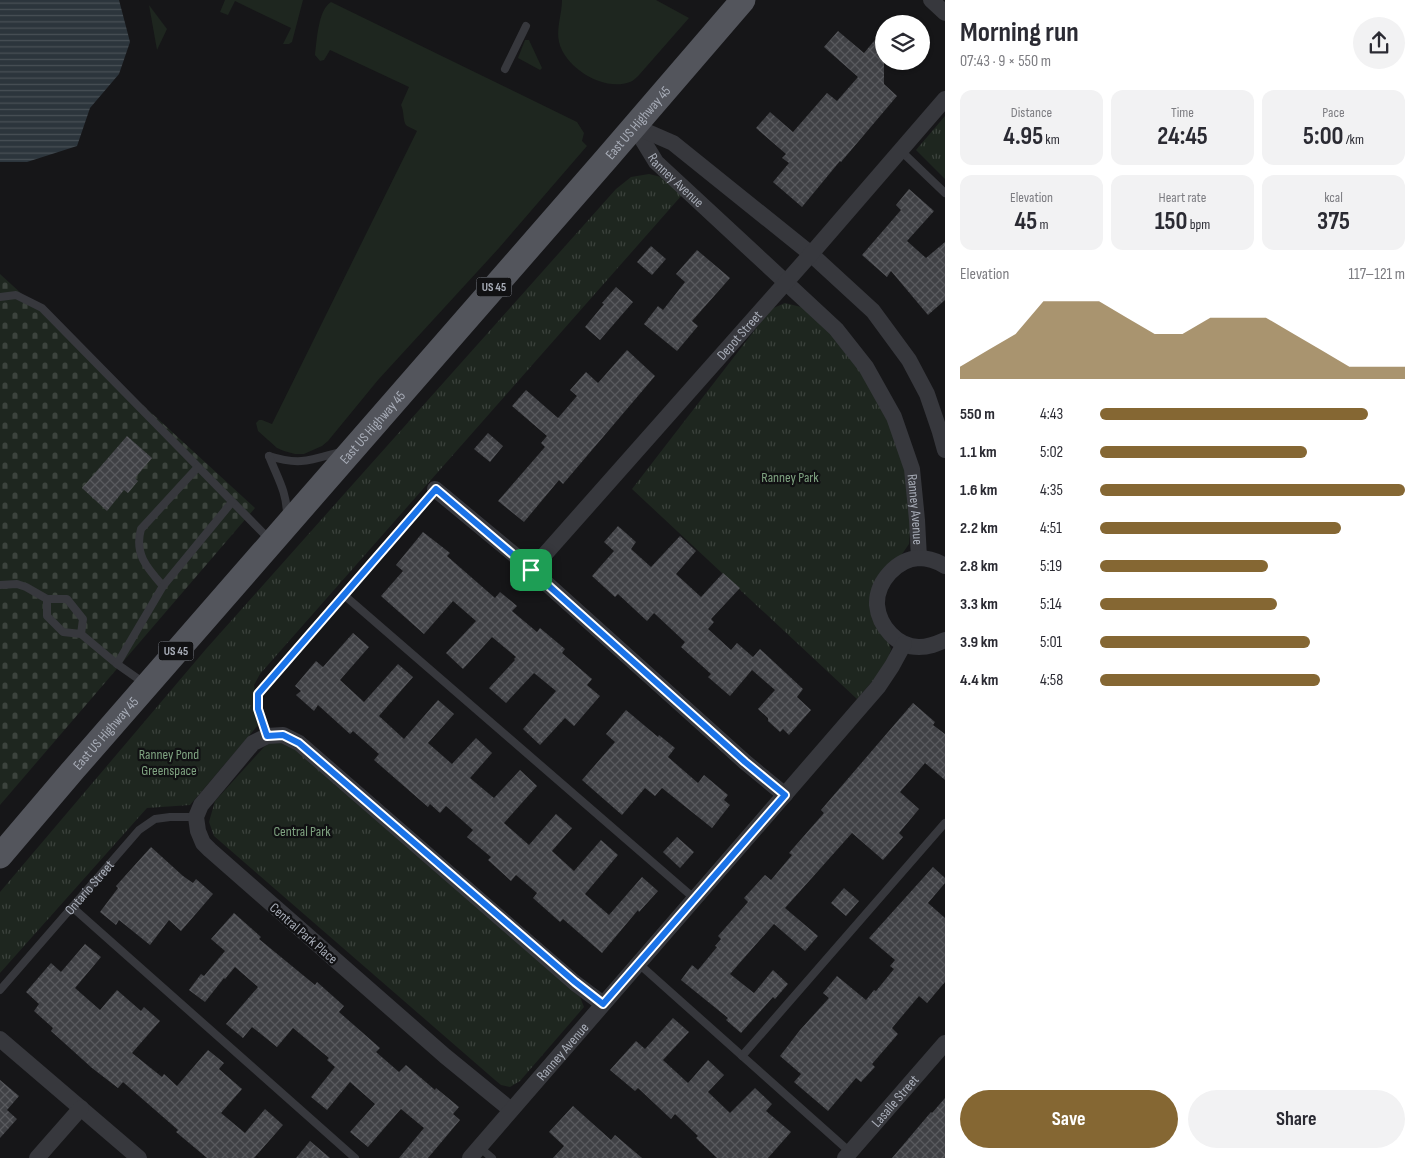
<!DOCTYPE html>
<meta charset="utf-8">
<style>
:root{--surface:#fff;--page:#f2f2f3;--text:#2b2b33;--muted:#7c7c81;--accent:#856733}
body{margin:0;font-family:"Sofia Sans Condensed",sans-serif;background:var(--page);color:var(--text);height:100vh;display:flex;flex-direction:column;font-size:19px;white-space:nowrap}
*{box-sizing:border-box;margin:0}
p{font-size:16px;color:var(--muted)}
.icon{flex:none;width:28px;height:28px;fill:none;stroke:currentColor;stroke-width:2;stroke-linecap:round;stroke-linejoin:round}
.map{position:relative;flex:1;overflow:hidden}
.details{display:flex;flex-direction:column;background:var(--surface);width:475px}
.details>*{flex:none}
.tools{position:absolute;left:875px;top:15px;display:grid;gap:10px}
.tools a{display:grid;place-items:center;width:55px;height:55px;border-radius:50%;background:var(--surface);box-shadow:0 1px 4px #0004;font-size:25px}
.pin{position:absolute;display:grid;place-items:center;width:42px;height:42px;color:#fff;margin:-21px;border-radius:10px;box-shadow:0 2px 8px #0006}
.round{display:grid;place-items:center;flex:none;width:52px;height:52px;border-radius:26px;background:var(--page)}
.headline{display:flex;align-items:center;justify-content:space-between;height:85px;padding:0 15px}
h1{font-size:28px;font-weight:700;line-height:38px}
.stats{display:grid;grid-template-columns:repeat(3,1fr);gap:8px;height:85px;padding:5px 15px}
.stats div{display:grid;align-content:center;border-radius:12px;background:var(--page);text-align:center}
.stats b{font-size:25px;font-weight:700}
.stats small{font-size:14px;font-weight:400}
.stats p{font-size:14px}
.chart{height:140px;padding:10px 15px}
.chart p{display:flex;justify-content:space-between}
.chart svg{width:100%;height:90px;margin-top:5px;fill:var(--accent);opacity:.7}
.button{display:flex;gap:10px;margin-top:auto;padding:10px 15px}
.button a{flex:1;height:58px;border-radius:30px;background:var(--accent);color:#fff;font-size:20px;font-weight:700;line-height:58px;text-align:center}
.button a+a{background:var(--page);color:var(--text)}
ul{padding:0 15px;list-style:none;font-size:16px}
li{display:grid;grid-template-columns:80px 60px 1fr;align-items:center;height:38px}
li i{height:12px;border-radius:6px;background:var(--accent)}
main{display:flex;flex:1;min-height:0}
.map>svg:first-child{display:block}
.grass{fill:#1e261f}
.cemetery{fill:url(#cemetery-stones)}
.park{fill:url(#park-tufts)}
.water{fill:url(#water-rules)}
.building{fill:url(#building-cross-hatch)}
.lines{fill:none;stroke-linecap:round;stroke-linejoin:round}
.lane{stroke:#37383d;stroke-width:8}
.street{stroke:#37383d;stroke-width:16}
.primary{stroke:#53555c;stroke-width:25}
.route-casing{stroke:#fff;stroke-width:10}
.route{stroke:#1a73e8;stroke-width:6}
.labels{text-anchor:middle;stroke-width:4.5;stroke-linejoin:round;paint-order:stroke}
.shield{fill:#111113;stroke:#7b7e86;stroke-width:1}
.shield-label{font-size:12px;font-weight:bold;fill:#a8adb8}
.street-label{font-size:14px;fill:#a8adb8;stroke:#111113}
.park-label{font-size:14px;fill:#7fa381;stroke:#111113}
</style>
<main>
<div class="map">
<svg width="945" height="1158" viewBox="0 0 945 1158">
<defs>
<pattern id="cemetery-stones" width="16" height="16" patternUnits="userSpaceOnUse" patternTransform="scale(1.25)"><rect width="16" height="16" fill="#1e261f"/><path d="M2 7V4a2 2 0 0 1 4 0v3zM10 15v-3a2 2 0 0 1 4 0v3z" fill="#3c433d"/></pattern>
<pattern id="park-tufts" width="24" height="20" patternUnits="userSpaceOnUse" patternTransform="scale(1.25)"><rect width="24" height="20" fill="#1e261f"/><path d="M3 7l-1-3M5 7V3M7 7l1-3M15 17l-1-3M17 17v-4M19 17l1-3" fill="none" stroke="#3c433d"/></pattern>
<pattern id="water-rules" width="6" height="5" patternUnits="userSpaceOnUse" patternTransform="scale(1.25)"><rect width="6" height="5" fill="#2c353c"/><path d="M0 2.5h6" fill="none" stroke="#485056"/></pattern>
<pattern id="building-cross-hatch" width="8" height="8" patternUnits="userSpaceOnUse" patternTransform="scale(1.25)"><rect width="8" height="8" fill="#404145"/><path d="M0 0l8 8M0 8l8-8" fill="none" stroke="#595a5e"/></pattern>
</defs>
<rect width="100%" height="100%" fill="#161618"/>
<g class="grass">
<polygon points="225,0 303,0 292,42 289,44 283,44 291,28 235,1 228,15 220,12"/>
<path d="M562,0H656L689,18L639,75C636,78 633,81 630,82C604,92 565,68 559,42C556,28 562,14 562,0Z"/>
<path d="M331,2L577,122L584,133L582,141L587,146L499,248L378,380L328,441L322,446L304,454H295L284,451L277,448L258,431L256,423L259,420H262L272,424L417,131C414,129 408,127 406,125C403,122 404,110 401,105L409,87L330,50L324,60L320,61L315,55C317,40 318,10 331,2Z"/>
<polygon points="149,5 167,29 157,50"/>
<polygon points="525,40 529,40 542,68 540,70 518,58"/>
</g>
<polygon class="cemetery" points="0,274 255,508 0,805"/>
<g class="park">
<polygon points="945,116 945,179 916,150"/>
<polygon points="649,174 665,178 682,195 260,674 254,685 259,724 190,805 147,808 0,973 0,892 206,649 616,189 631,177"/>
<polygon points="785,303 801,307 822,323 878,393 904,456 911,518 909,544 900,557 876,579 887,638 891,649 886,665 857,699 632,489 771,309"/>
<polygon points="274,741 286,742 580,997 584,1007 520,1081 510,1087 501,1085 495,1080 214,836 209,822 215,801 264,747"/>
</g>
<polygon class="water" points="0,0 119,0 130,42 119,74 90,108 77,146 27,162 0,162"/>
<g class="building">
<polygon points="884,29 884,84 897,96 841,162 840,161 802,207 773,182 789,163 782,158 786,154 756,128 770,112 793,132 827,93 837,101 858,77 824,47 838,31 864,53"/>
<polygon points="909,189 934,211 907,241 926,258 945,242 945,300 928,315 891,271 887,277 862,255 901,210 896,205"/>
<polygon points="651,246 666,259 652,275 637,262"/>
<polygon points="697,250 730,278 692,321 698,326 677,351 644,324 658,306 663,310 685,282 676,274"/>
<polygon points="616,287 633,302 600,340 585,327 604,304 602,303"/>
<polygon points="627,350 655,376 563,484 559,480 524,522 498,501 545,447 541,443 547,436 512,406 526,390 558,418 577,396 570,390 586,372 598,383"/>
<polygon points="488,433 503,446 490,462 474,449"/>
<polygon points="127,436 152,458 135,478 138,481 128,493 124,490 107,511 82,488"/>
<polygon points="618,526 636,542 631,549 651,567 680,536 696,551 676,574 701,597 723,573 740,588 711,619 714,622 708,629 731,650 737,643 753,657 760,649 803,689 797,697 811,710 789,735 783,729 780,732 768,721 768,718 758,709 775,690 752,670 730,696 708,677 711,674 681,647 685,642 654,613 647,621 618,594 615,597 592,576 614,551 604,542"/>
<polygon points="423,532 450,553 447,556 495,598 500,592 517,606 512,611 537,632 540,628 565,649 562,653 592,679 587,685 600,696 574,726 565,718 540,745 523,729 556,691 534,673 506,703 489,688 515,660 514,659 516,657 492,637 463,669 446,653 476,621 453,601 424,634 381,596 403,571 396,565"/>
<polygon points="353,633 369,647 340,680 364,702 398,664 413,677 379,716 404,739 438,700 454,714 428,743 452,764 476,738 492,753 470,778 494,798 520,770 537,786 504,823 529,845 556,814 572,828 552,851 574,871 601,840 618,855 585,894 609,915 642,877 658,891 639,912 638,910 602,953 563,919 560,922 533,898 537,893 516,875 511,881 488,860 491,857 467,837 473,830 446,806 440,813 430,804 428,807 374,760 379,754 353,731 350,734 318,705 314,711 296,695 301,691 295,686 316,661 323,667"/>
<polygon points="913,703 935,722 933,725 945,734 945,780 925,763 900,792 919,809 899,833 903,837 883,860 852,833 785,908 818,936 805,951 774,924 730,974 754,993 773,970 788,984 775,999 773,997 741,1033 726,1020 728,1018 681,980 692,965 698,970 717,947 715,946 721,939 718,936 748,902 744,898 765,875 771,880 792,855 789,853 824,813 821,810"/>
<polygon points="626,710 658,737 659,735 675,748 668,757 698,783 704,775 728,795 724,800 730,805 712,828 662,788 655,796 645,788 622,815 582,780 615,742 606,734"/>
<polygon points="677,837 694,852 680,868 663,852"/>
<polygon points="151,847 183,876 193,883 196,879 213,894 181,931 169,920 150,945 119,920 116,925 100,912 118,888 116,886"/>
<polygon points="933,867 945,878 945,883 928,903 945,918 945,982 927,1003 919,996 892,1028 898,1034 872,1064 875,1067 861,1082 856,1078 828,1111 794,1082 801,1074 780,1056 800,1030 829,998 823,993 837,976 866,1000 874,990 876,991 894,969 890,966 895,960 869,938"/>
<polygon points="844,888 859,901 846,916 831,903"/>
<polygon points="234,913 261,937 259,939 315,985 317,982 344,1006 339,1012 380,1048 376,1052 399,1072 406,1065 435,1090 436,1088 459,1107 453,1114 460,1120 428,1158 399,1158 424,1128 401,1109 368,1147 350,1132 375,1104 350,1082 327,1110 311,1097 335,1067 327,1060 329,1058 293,1028 277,1047 252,1027 243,1038 226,1024 258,987 235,967 225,979 224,978 205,1002 189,990 201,974 204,976 225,951 211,939"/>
<polygon points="85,944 101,957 75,988 100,1010 117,990 141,1011 144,1007 160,1021 132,1053 162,1077 164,1074 177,1086 208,1050 224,1063 219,1069 242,1089 221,1113 245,1133 265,1109 283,1125 254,1158 207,1158 176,1132 178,1130 123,1082 118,1088 92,1068 51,1031 53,1028 34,1011 39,1004 26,992 51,963 61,972"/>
<polygon points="673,1018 689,1032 663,1060 688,1083 708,1060 724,1075 708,1092 730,1113 755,1088 772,1104 766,1111 791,1132 768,1158 717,1158 696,1138 698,1136 675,1114 671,1119 638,1088 635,1091 610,1070 636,1041 645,1049"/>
<polygon points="0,1080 19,1096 7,1110 17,1119 0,1138"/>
<polygon points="945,1098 945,1158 892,1158 931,1112 932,1113"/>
<polygon points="573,1106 611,1140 615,1135 642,1158 553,1158 564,1146 549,1132"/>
<polygon points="310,1141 330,1158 296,1158"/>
</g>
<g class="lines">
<g class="lane">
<polyline points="505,69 526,26"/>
<polyline points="900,150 945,193"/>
<polyline points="0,297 16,295 42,308 270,540"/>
<path d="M269,456C300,466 311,460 340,452"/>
<path d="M269,456C277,477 287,492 287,515"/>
<polyline points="0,585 17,584 26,587 47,599 67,599 83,619 81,634"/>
<path d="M163,586C147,568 134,554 141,529L198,467"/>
<polyline points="344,595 695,899"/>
<polyline points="47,599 47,616 63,632 81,634 117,664 144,683"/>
<polyline points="117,664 163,586 232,502"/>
<polyline points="267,736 258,709 258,694 435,489"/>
<polyline points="72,907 355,1158"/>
<polyline points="639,964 850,1152"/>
<path id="s1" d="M0,990L139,830L155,819L170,817H196"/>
<polyline points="742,1056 945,823"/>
<polyline points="479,1147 492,1158"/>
</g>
<g class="street">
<polyline points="931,0 945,13"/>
<path id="s2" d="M634,126L656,162L836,329L866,367L894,417L912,469L917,520L919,558"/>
<polyline points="634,126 673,143 811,254 873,311 909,360 927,394 940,432 945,450"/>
<polyline points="435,489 517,557 745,762 785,795"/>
<path d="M945,566C937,561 929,558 919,558C897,559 876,582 877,605C879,626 897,647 919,647C929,647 936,644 945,640"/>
<path id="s3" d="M531,570L811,254L945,99"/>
<polyline points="0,1039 139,1158"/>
<polyline points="511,1110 445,1056 210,850 203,843 198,831 196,817 201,805 253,743 267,736 283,735 299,743 575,983 603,1004"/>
<polyline points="37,1158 81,1108"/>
<path id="s4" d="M470,1158L878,687L892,666L904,644"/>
<path id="s5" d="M845,1158L945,1043"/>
</g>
<path class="primary" id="s6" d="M0,856L74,769L607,158L743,0"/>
</g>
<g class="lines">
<defs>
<polygon id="route" points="436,489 531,570 745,762 785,795 603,1004 575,982 299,743 283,735 267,736 258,709 258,694"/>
</defs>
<use href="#route" class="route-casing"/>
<use href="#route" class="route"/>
</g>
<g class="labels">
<g class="shield">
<rect x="476.5" y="277.5" width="35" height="19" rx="4"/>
<rect x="158.5" y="641.5" width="35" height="19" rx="4"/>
</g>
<g class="shield-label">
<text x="494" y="291">US 45</text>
<text x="176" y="655">US 45</text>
</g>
<g class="street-label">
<text dy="5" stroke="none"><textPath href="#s6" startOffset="972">East US Highway 45</textPath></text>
<text dy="5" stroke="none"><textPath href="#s2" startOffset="69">Ranney Avenue</textPath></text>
<text dy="5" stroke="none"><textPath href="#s3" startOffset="314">Depot Street</textPath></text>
<text dy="5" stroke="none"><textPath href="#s6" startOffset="568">East US Highway 45</textPath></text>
<text dy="5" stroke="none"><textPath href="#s2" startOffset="489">Ranney Avenue</textPath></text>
<text dy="5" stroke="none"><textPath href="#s6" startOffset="162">East US Highway 45</textPath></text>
<text dy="5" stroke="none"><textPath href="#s1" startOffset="136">Ontario Street</textPath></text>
<text transform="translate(304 933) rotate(41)" y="5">Central Park Place</text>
<text dy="5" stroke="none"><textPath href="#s4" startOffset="141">Ranney Avenue</textPath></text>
<text dy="5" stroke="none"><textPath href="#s5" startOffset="76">Lasalle Street</textPath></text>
</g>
<g class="park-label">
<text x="790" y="482">Ranney Park</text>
<text x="169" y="759">Ranney Pond<tspan x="169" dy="16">Greenspace</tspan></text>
<text x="302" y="836">Central Park</text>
</g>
</g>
</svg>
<div class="tools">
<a><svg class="icon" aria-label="layers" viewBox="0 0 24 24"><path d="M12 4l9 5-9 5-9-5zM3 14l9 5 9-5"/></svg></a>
</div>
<div class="pin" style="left:531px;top:570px;background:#1e9e55"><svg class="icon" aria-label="arrive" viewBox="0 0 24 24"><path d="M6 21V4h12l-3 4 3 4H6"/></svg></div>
</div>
<section class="details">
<div class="headline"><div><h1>Morning run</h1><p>07:43 · 9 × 550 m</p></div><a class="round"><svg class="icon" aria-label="share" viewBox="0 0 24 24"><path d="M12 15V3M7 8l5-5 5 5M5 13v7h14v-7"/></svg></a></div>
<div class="stats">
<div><p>Distance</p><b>4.95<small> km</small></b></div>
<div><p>Time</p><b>24:45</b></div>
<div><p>Pace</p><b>5:00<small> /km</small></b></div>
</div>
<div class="stats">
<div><p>Elevation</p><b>45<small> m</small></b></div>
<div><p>Heart rate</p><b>150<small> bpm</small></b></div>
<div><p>kcal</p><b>375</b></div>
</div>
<div class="chart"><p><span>Elevation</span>117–121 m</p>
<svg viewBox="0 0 160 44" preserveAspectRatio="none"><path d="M0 44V38L10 30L20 22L30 6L40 6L50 6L60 14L70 22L80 22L90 14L100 14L110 14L120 22L130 30L140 38L150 38L160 38V44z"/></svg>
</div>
<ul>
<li><b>550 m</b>4:43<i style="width:88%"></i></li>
<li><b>1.1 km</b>5:02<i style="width:68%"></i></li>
<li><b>1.6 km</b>4:35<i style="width:100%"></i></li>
<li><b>2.2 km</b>4:51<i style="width:79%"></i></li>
<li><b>2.8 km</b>5:19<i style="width:55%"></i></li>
<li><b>3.3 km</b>5:14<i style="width:58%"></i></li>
<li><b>3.9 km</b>5:01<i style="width:69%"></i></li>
<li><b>4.4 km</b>4:58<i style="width:72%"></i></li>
</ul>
<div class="button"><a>Save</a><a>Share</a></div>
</section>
</main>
